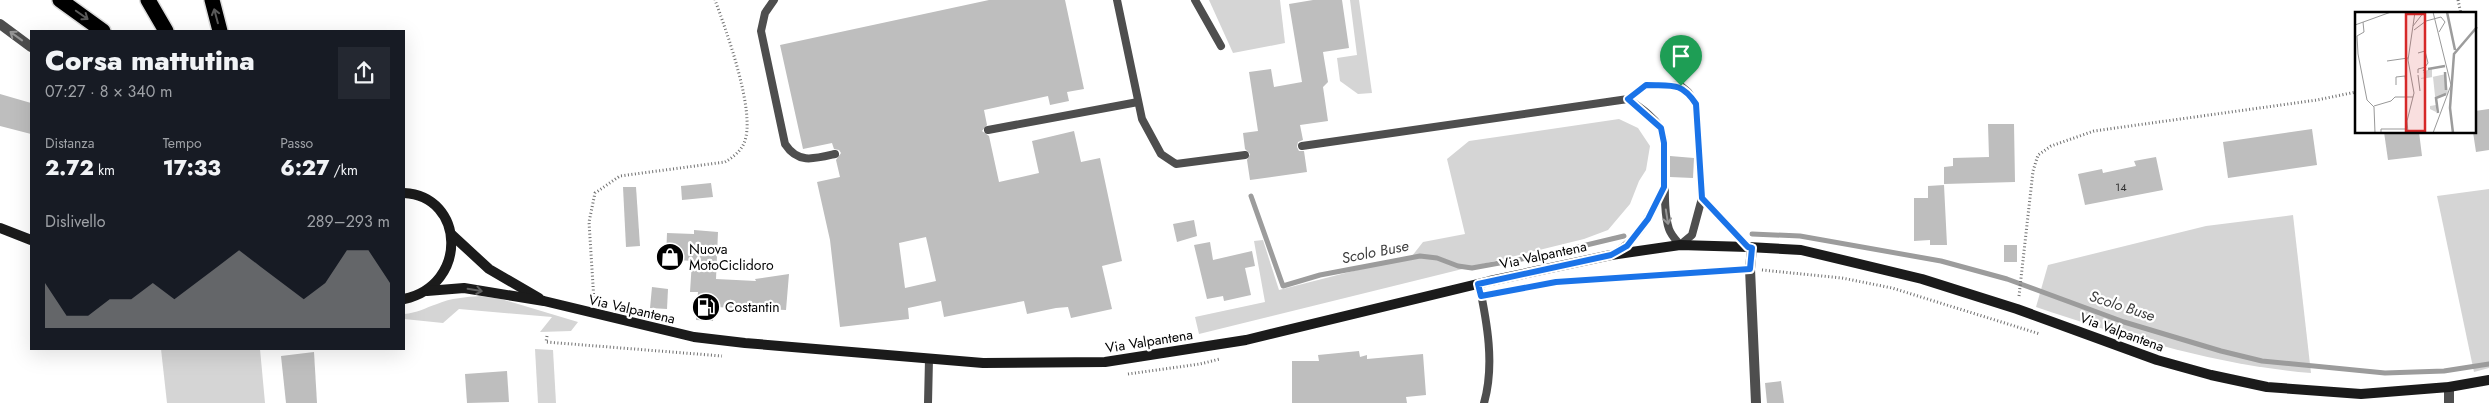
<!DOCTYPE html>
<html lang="it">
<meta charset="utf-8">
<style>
:root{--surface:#171b24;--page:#242831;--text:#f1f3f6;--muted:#9ea1a6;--accent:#858687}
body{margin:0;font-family:Jost,sans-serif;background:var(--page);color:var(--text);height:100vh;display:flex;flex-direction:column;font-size:19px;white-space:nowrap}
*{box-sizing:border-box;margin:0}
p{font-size:16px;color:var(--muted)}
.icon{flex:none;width:28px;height:28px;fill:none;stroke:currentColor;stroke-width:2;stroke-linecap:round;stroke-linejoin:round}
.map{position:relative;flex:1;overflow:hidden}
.drawer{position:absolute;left:30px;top:30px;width:375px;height:320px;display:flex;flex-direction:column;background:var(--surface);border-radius:0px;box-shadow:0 5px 20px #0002}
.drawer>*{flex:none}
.pin{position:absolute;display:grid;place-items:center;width:42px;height:42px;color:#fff;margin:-51px -21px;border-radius:50% 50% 50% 0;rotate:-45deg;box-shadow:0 0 5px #0007}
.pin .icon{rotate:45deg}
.round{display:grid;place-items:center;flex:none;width:52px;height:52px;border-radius:0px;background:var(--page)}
.head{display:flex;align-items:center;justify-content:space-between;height:85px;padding:0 15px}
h1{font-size:28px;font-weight:800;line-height:38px}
.stats{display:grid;grid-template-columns:repeat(3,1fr);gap:8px;height:85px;padding:5px 15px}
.stats div{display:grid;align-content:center}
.stats b{font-size:21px;font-weight:800}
.stats small{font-size:14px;font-weight:400}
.stats p{font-size:14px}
.chart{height:140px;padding:10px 15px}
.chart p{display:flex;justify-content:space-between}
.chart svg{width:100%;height:90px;margin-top:5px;fill:var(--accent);opacity:.7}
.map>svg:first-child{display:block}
.green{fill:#d5d5d5}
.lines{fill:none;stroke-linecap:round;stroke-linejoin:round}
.stream{stroke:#9c9c9c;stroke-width:5}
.building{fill:#bebebe;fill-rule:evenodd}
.highway-casing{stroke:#dbdbdb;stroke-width:18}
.path{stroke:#707070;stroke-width:3;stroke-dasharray:1 2.5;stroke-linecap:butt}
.lane{stroke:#4e4e4e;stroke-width:8}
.street{stroke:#4e4e4e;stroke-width:10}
.secondary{stroke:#1b1b1b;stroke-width:10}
.highway{stroke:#000;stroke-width:15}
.oneway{stroke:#595959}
.oneway2{stroke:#959595}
.oneway3{stroke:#5f5f5f}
.route-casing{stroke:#fff;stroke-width:10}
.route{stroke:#1a73e8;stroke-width:6}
.labels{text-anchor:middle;stroke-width:4.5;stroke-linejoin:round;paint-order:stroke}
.number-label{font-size:11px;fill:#303030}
.poi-label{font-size:14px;fill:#000;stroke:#fff;text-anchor:start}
.street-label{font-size:14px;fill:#000;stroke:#fff}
.water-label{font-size:15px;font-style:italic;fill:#3d3d3d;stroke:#fff}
.inset-river{fill:none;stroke:#9c9c9c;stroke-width:2.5}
.inset-road{fill:none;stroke:#999;stroke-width:1}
.view{fill:#d62828;fill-opacity:0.15;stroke:#d62828;stroke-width:2.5}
.inset-edge{fill:none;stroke:#000;stroke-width:2.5}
</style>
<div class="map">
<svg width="2489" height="403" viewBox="0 0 2489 403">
<rect width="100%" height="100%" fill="#fff"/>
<g class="green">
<polygon points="1209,0 1280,0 1285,43 1233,53"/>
<polygon points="1350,0 1359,0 1372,93 1358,94 1340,81 1337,58 1357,55"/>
<polygon points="1619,119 1638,128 1650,146 1646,170 1639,181 1630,204 1608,230 1584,239 1199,334 1195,317 1265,302 1254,241 1263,240 1279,290 1412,256 1423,242 1465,234 1447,159 1469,141"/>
<polygon points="2489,189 2489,368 2474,372 2437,196"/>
<path d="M2293,215L2311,373C2215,365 2126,337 2036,307L2048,265L2206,226Z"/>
<path d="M480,296L501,299L578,322L571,331L540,332L552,317L459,309L443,323L404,319V314C417,313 425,308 437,304C451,298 466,297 480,296Z"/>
<polygon points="161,349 260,349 265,403 167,403"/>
<polygon points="535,349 553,350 556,403 538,403"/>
</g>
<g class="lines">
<g class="stream">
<polyline points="1251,196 1283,286 1320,275 1420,256 1437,258 1458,266 1472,268 1549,254 1624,236"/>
<polyline points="1752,234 1800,236 1941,261 2007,279 2124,322 2221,351 2262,361 2385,373 2444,371 2489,364"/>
</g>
</g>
<g class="building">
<path d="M989,0H1065L1084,89L1067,92L1069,101L1050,105L1048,96L984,110L987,125L982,131L989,136L999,182L1039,173L1032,141L1074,131L1081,162L1100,158L1122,261L1102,266L1112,309L1071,318L1068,307L1056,308L1027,314L1024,301L944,317L941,301L908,308L909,319L840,327L830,240L817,182L840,177L836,160L841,153L839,150L834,149L832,143L803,149L780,45ZM926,237L936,281L905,288L899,243Z"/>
<polygon points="1313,0 1342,0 1349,48 1323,52 1328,82 1323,87 1328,121 1300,125 1303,140 1298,142 1297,147 1299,151 1304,151 1307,172 1250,180 1247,160 1250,154 1245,149 1243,133 1258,131 1249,72 1271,69 1274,87 1302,82 1289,4"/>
<polygon points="0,94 31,103 31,134 0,126"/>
<polygon points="2489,109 2489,150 2476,152 2473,132 2475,132 2475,111"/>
<polygon points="1988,124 2014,124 2015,182 1944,184 1944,167 1953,166 1953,158 1989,157"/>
<polygon points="2312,129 2317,165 2228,178 2223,142"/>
<polygon points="2384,132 2419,132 2422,156 2388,160"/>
<polygon points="1670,156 1694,158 1693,178 1670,177"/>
<polygon points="2156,157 2163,190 2085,205 2078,174 2102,169 2103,173 2136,166 2134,161"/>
<polygon points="711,183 713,197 682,200 681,186"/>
<polygon points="1944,185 1947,245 1930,245 1930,240 1914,241 1914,198 1928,198 1928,186"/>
<polygon points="623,187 636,187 640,246 626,247"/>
<polygon points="1194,220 1197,236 1177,242 1173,224"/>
<polygon points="694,230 718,232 716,279 756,281 755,279 789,274 786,310 714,307 713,321 696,320 698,292 690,292 692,261 666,259 667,233 694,234"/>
<polygon points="1210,242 1213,260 1252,251 1255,266 1245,268 1251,295 1224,301 1223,296 1207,299 1194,245"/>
<rect x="2004" y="245" width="13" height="17"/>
<polygon points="652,287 668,289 667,309 650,308"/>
<polygon points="1359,351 1360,357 1367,355 1367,359 1423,354 1426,395 1406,397 1407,403 1292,403 1292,361 1319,361 1318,355"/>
<polygon points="314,352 317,403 286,403 281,356"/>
<polygon points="507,371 509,402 467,403 465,374"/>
<polygon points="1781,381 1784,403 1767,403 1765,383"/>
</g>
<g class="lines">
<defs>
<g id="highway">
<polyline points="60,0 103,31"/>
<polyline points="148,0 166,31"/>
<polyline points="212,0 220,31"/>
</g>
</defs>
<use href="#highway" class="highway-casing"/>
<g class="path">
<polyline points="2458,0 2461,14"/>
<polyline points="1762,270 1842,278 1892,288 2040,334"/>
<polyline points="1557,282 1738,269"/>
<polyline points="2019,296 2033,171 2038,155 2051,146 2094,131 2317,100 2356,92"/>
<path d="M594,301L589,222L595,193L620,176L725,162C732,158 741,151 744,143C757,114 726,30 715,0"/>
<polyline points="547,336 546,342 722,356"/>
<polyline points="1128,374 1200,364 1220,359"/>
</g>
<g class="lane">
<path d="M774,0L765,13L761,31L785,144C798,164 814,159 835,154"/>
<polyline points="1117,0 1142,119 1161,154 1176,164 1245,155"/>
<polyline points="1195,0 1221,46"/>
<polyline points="988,130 1138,102"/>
<path d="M1302,146L1628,99L1646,85L1681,86L1688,92L1696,104L1702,198L1692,235L1680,245C1676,240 1671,235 1669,229C1660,204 1670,142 1660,127C1652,115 1639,107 1628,99"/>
<polyline points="1702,198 1748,247"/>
<path d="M1616,252C1640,239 1651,212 1663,189"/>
<path d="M1479,284C1487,322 1495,365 1484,403"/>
<polyline points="928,403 929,359"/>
</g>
<g class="street">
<polyline points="0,24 31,47"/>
<polyline points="1752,248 1750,269 1756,403"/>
<polyline points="2449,403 2449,387"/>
</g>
<g class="secondary">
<path d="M404,193C465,196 469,285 404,299"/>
<polyline points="0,228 31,240"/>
<polyline points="451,234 489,269 539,298"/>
<polyline points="427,291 464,288 544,301 694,337 745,343 983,363 1105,362 1246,340 1490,281 1611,255 1680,245 1748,247 1801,250 1922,279 2017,309 2157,360 2211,375 2267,387 2361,394 2449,387 2489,380"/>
</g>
<use href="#highway" class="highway"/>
</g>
<defs><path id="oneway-shaft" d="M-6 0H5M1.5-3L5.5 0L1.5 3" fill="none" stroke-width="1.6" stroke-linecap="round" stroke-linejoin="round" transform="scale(1.25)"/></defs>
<g class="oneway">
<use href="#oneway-shaft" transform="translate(82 15) rotate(35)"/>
<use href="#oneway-shaft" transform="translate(216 16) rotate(-105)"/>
</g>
<g class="oneway2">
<use href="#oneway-shaft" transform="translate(16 36) rotate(-144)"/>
<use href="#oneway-shaft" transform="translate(1667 217) rotate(81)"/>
</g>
<use class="oneway3" href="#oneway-shaft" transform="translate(475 290) rotate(9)"/>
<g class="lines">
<defs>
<path id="route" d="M1646,85C1671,86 1681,81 1696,104L1702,198L1748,247L1752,248L1750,269L1556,282L1481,296L1478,284L1611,255L1627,246L1648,219L1664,187V143L1661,128L1628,99Z"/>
</defs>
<use href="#route" class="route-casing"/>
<use href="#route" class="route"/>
</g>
<defs>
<symbol id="shop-disc" viewBox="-11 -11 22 22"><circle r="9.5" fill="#000" stroke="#fff"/><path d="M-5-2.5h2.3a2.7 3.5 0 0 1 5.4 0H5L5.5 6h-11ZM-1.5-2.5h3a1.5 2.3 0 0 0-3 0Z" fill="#fff"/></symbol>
<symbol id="fuel-disc" viewBox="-11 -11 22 22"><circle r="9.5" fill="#000" stroke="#fff"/><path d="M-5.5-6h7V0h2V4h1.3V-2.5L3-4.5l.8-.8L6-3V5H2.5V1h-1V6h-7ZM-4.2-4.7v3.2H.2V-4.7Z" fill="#fff"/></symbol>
</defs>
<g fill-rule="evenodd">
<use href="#shop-disc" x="654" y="241" width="32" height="32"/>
<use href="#fuel-disc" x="690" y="291" width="32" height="32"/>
</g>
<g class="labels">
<g class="number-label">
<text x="2121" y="191">14</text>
</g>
<g class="poi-label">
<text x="689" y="254">Nuova<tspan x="689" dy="16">MotoCiclidoro</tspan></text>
<text x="725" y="312">Costantin</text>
</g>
<g class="street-label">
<text transform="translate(1543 255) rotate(-12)" y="5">Via Valpantena</text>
<text transform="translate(632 309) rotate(13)" y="5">Via Valpantena</text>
<text transform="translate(2122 332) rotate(20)" y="5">Via Valpantena</text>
<text transform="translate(1149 341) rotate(-9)" y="5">Via Valpantena</text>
</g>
<g class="water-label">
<text transform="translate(1375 252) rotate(-11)" y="5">Scolo Buse</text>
<text transform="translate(2122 306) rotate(18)" y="5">Scolo Buse</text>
</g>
</g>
<g transform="translate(2355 12)">
<rect width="121" height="121" fill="#fff"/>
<path d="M77,56V65L91,62L93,82L82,85L81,100L75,97V94L81,93L78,65L66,67V66L71,65L68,60Z" fill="#d5d5d5"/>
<path class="inset-river" d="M92,0L100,38M73,57L90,54M90,60L91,78M83,101L81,86L91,82M98,121L95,96L99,42L122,15"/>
<path class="inset-road" d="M78,0L96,73L78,121M8,10L9,20L2,24L3,42L12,88L19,95L20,121M0,13L36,0M58,14L69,0M59,18L71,9L86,5L90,10L84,20M63,41L70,39L73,51L70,55M32,49L53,46M63,61V57L71,55L68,59M63,63L65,79M41,73V65L50,64L51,73M19,94L36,89L40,85H58M26,121V117H52M53,121L52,109L59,81L53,48L60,0"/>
<path class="view" d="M51,2H70V119H51Z"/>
<rect width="121" height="121" class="inset-edge"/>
</g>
</svg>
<div class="pin" style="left:1681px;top:86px;background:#1e9e55"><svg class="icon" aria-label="arrive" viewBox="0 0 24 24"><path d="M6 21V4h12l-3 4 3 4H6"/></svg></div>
<section class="drawer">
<div class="head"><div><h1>Corsa mattutina</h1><p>07:27 · 8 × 340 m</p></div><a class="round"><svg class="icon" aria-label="share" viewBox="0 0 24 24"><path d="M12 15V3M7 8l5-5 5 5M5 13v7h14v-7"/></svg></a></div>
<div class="stats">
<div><p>Distanza</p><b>2.72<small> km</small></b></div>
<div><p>Tempo</p><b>17:33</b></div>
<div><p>Passo</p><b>6:27<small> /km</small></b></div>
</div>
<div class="chart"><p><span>Dislivello</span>289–293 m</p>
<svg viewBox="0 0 160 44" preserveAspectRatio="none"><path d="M0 44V22L10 38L20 38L30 30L40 30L50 22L60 30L70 22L80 14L90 6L100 14L110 22L120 30L130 22L140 6L150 6L160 22V44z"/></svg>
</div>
</section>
</div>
